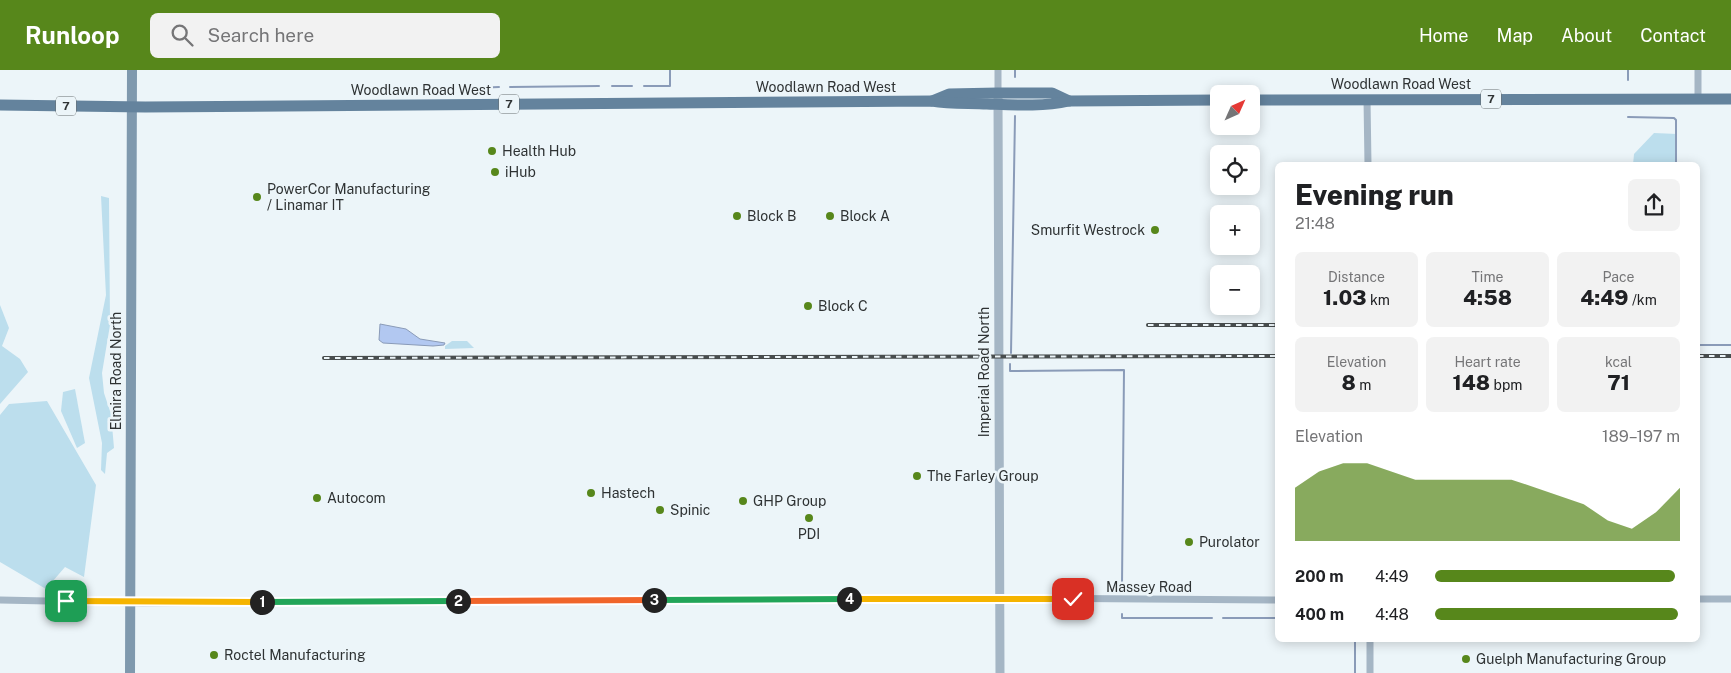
<!DOCTYPE html>
<meta charset="utf-8">
<style>
:root{--surface:#fff;--page:#f2f2f2;--text:#202124;--muted:#757577;--accent:#57871b}
body{margin:0;font-family:"Public Sans",sans-serif;background:var(--page);color:var(--text);height:100vh;display:flex;flex-direction:column;font-size:19px;white-space:nowrap}
*{box-sizing:border-box;margin:0}
p{font-size:16px;color:var(--muted)}
.icon{flex:none;width:28px;height:28px;fill:none;stroke:currentColor;stroke-width:2;stroke-linecap:round;stroke-linejoin:round}
.map{position:relative;flex:1;overflow:hidden}
.drawer{position:absolute;left:1275px;top:92px;width:425px;height:480px;display:flex;flex-direction:column;background:var(--surface);border-radius:8px;box-shadow:0 2px 12px #0003}
.drawer>*{flex:none}
.needle{width:32px;rotate:45deg}
.tools{position:absolute;left:1210px;top:15px;display:grid;gap:10px}
.tools a{display:grid;place-items:center;width:50px;height:50px;border-radius:8px;background:var(--surface);box-shadow:0 2px 12px #0003;font-size:25px}
.pin{position:absolute;display:grid;place-items:center;width:42px;height:42px;color:#fff;margin:-21px;border-radius:10px;box-shadow:0 2px 8px #0006}
.km{position:absolute;width:25px;height:25px;margin:-12px;border-radius:50%;background:#222;color:#fff;font-size:14px;line-height:25px;text-align:center}
.round{display:grid;place-items:center;flex:none;width:52px;height:52px;border-radius:8px;background:var(--page)}
.head{display:flex;align-items:center;justify-content:space-between;height:85px;padding:0 20px}
h1{font-size:28px;font-weight:800;line-height:38px}
.figures{display:grid;grid-template-columns:repeat(3,1fr);gap:8px;height:85px;padding:5px 20px}
.figures div{display:grid;align-content:center;border-radius:8px;background:var(--page);text-align:center}
.figures b{font-size:21px;font-weight:800}
.figures small{font-size:14px;font-weight:400}
.figures p{font-size:14px}
.chart{height:140px;padding:10px 20px}
.chart p{display:flex;justify-content:space-between}
.chart svg{width:100%;height:90px;margin-top:5px;fill:var(--accent);opacity:.7}
ul{padding:0 20px;list-style:none;font-size:16px}
li{display:grid;grid-template-columns:80px 60px 1fr;align-items:center;height:38px}
li i{height:12px;border-radius:6px;background:var(--accent)}
header{display:flex;align-items:center;gap:30px;box-sizing:border-box;height:70px;padding:0 25px;background:var(--accent);color:#fff}
header strong{font-size:24px}
nav{display:flex;gap:28px;margin-inline-start:auto;font-size:18px}
.search{width:350px;height:45px;background:var(--page);display:flex;align-items:center;gap:12px;box-sizing:border-box;padding:0 18px;border-radius:8px;color:var(--muted);font-size:19px}
.map>svg:first-child{display:block}
.green{fill:#bcdeed}
.water{fill:#b2c8f1;stroke:#8a9bb8}
.lines{fill:none;stroke-linecap:round;stroke-linejoin:round}
.stream{stroke:#8a9bb8;stroke-width:2}
.minor{stroke:#a5b6c5;stroke-width:7}
.tertiary{stroke:#a5b6c5;stroke-width:9}
.secondary{stroke:#7f99ae;stroke-width:10}
.primary{stroke:#64839d;stroke-width:11}
.rail-casing{stroke:#484d4e;stroke-width:4}
.rail{stroke:#ecf5f9;stroke-width:2;stroke-dasharray:5.5;stroke-linecap:butt}
.split-1-casing{stroke:#fff;stroke-width:10}
.split-2-casing{stroke:#fff;stroke-width:10}
.split-3-casing{stroke:#fff;stroke-width:10}
.split-4-casing{stroke:#fff;stroke-width:10}
.split-5-casing{stroke:#fff;stroke-width:10}
.split-1{stroke:#f5b400;stroke-width:6}
.split-2{stroke:#22a559;stroke-width:6}
.split-3{stroke:#f0652b;stroke-width:6}
.split-4{stroke:#22a559;stroke-width:6}
.split-5{stroke:#f5b400;stroke-width:6}
.poi-dot{fill:#57871b;stroke:#ecf5f9;stroke-width:2}
.labels{text-anchor:middle;stroke-width:5;stroke-linejoin:round;paint-order:stroke}
.shield{fill:#ecf5f9;stroke:#676c6e;stroke-width:1}
.shield-label{font-size:12px;font-weight:bold;fill:#2e3233}
.street-label{font-size:14px;fill:#2e3233;stroke:#ecf5f9}
.poi-label{font-size:14px;fill:#2e3233;stroke:#ecf5f9;text-anchor:start}
</style>
<header>
<strong>Runloop</strong>
<div class="search"><svg class="icon" aria-label="search" viewBox="0 0 24 24"><circle cx="10" cy="10" r="6"/><path d="M15 15l6 6"/></svg>Search here</div>
<nav><a>Home</a><a>Map</a><a>About</a><a>Contact</a></nav>
</header>
<div class="map">
<svg width="1731" height="603" viewBox="0 0 1731 603">
<rect width="100%" height="100%" fill="#ecf5f9"/>
<g class="green">
<polygon points="1654,63 1677,64 1677,95 1633,95 1634,84"/>
<polygon points="101,126 109,128 110,255 102,303 104,323 111,344 114,378 107,383 105,404 101,400 102,373 89,308 106,225"/>
<polygon points="0,235 9,258 2,276 20,289 28,302 0,334"/>
<polygon points="452,271 467,271 474,278 445,279 445,276"/>
<polygon points="75,319 85,373 77,378 61,341 63,322"/>
<polygon points="47,331 96,415 84,507 65,497 46,519 0,492 0,345 9,334"/>
</g>
<polygon class="water" points="380,254 406,259 420,269 445,273 444,275 433,276 383,273 379,270"/>
<g class="lines">
<g class="stream">
<polyline points="1015,0 1015,7"/>
<polyline points="1628,10 1628,0"/>
<polyline points="612,16 632,16"/>
<polyline points="644,16 670,16 670,0"/>
<polyline points="510,17 599,16"/>
<polyline points="475,18 499,17"/>
<polyline points="1628,47 1674,48 1676,50 1676,95"/>
<polyline points="1698,275 1731,275"/>
<polyline points="1011,283 1015,46"/>
<polyline points="1010,294 1010,301 1124,300 1122,515"/>
<polyline points="1122,544 1122,548 1212,548"/>
<polyline points="1223,548 1278,548"/>
<polyline points="1355,603 1355,570"/>
</g>
<g class="minor">
<polyline points="998,23 998,0"/>
<polyline points="1367,29 1368,95"/>
<polyline points="1698,30 1698,0"/>
<polyline points="1698,529 1731,529"/>
<polyline points="0,530 143,533 1000,528 1278,530"/>
<polyline points="1370,570 1370,603"/>
</g>
<polyline class="tertiary" points="998,28 1000,603"/>
<polyline class="secondary" points="130,603 132,0"/>
<g class="primary">
<polyline points="1251,30 1731,29"/>
<polyline points="932,31 949,24 998,23 1052,23 1069,31"/>
<path d="M0,35L145,37L932,31C950,34 968,33 987,34C1014,35 1042,37 1069,31L1219,30"/>
</g>
<defs>
<g id="rail">
<polyline points="1148,255 1278,255"/>
<polyline points="1698,286 1731,286"/>
<polyline points="324,288 1278,286"/>
</g>
</defs>
<use href="#rail" class="rail-casing"/>
<use href="#rail" class="rail"/>
</g>
<g class="lines">
<defs>
<polyline id="split-1" points="66,531 262,532"/>
<polyline id="split-2" points="262,532 458,531"/>
<polyline id="split-3" points="458,531 654,530"/>
<polyline id="split-4" points="654,530 849,529"/>
<polyline id="split-5" points="849,529 1073,529"/>
</defs>
<use href="#split-1" class="split-1-casing"/>
<use href="#split-2" class="split-2-casing"/>
<use href="#split-3" class="split-3-casing"/>
<use href="#split-4" class="split-4-casing"/>
<use href="#split-5" class="split-5-casing"/>
<use href="#split-1" class="split-1"/>
<use href="#split-2" class="split-2"/>
<use href="#split-3" class="split-3"/>
<use href="#split-4" class="split-4"/>
<use href="#split-5" class="split-5"/>
</g>
<g class="poi-dot">
<circle cx="492" cy="81" r="5"/>
<circle cx="495" cy="102" r="5"/>
<circle cx="257" cy="127" r="5"/>
<circle cx="737" cy="146" r="5"/>
<circle cx="830" cy="146" r="5"/>
<circle cx="1155" cy="160" r="5"/>
<circle cx="808" cy="236" r="5"/>
<circle cx="917" cy="406" r="5"/>
<circle cx="591" cy="423" r="5"/>
<circle cx="317" cy="428" r="5"/>
<circle cx="743" cy="431" r="5"/>
<circle cx="660" cy="440" r="5"/>
<circle cx="809" cy="448" r="5"/>
<circle cx="1189" cy="472" r="5"/>
<circle cx="214" cy="585" r="5"/>
<circle cx="1466" cy="589" r="5"/>
</g>
<g class="labels">
<g class="shield">
<rect x="1481" y="19.5" width="20" height="19" rx="4"/>
<rect x="499" y="24.5" width="20" height="19" rx="4"/>
<rect x="56" y="26.5" width="20" height="19" rx="4"/>
</g>
<g class="shield-label">
<text x="1491" y="33">7</text>
<text x="509" y="38">7</text>
<text x="66" y="40">7</text>
</g>
<g class="street-label">
<text x="1401" y="19">Woodlawn Road West</text>
<text x="826" y="22">Woodlawn Road West</text>
<text x="421" y="25">Woodlawn Road West</text>
<text transform="translate(116 301) rotate(-90)" y="5">Elmira Road North</text>
<text transform="translate(984 302) rotate(-90)" y="5">Imperial Road North</text>
<text x="1149" y="522">Massey Road</text>
</g>
<g class="poi-label">
<text x="502" y="86">Health Hub</text>
<text x="505" y="107">iHub</text>
<text x="267" y="124">PowerCor Manufacturing<tspan x="267" dy="16">/ Linamar IT</tspan></text>
<text x="747" y="151">Block B</text>
<text x="840" y="151">Block A</text>
<text x="1145" y="165" text-anchor="end">Smurfit Westrock</text>
<text x="818" y="241">Block C</text>
<text x="927" y="411">The Farley Group</text>
<text x="601" y="428">Hastech</text>
<text x="327" y="433">Autocom</text>
<text x="753" y="436">GHP Group</text>
<text x="670" y="445">Spinic</text>
<text x="809" y="469" text-anchor="middle">PDI</text>
<text x="1199" y="477">Purolator</text>
<text x="224" y="590">Roctel Manufacturing</text>
<text x="1476" y="594">Guelph Manufacturing Group</text>
</g>
</g>
</svg>
<div class="tools">
<a><svg class="needle" viewBox="-14 -14 28 28"><path d="M0-13l5 13h-10z" fill="#e53935"/><path d="M0 13l5-13h-10z" fill="#757577"/></svg></a>
<a><svg class="icon" aria-label="locate" viewBox="0 0 24 24"><circle cx="12" cy="12" r="6"/><path d="M12 2v4M12 18v4M2 12h4M18 12h4"/></svg></a>
<a>+</a>
<a>−</a>
</div>
<div class="pin" style="left:66px;top:531px;background:#1e9e55"><svg class="icon" aria-label="arrive" viewBox="0 0 24 24"><path d="M6 21V4h12l-3 4 3 4H6"/></svg></div>
<div class="pin" style="left:1073px;top:529px;background:#d93025"><svg class="icon" aria-label="check" viewBox="0 0 24 24"><path d="M5 12l5 5 9-10"/></svg></div>
<b class="km" style="left:262px;top:532px">1</b>
<b class="km" style="left:458px;top:531px">2</b>
<b class="km" style="left:654px;top:530px">3</b>
<b class="km" style="left:849px;top:529px">4</b>
<section class="drawer">
<div class="head"><div><h1>Evening run</h1><p>21:48</p></div><a class="round"><svg class="icon" aria-label="share" viewBox="0 0 24 24"><path d="M12 15V3M7 8l5-5 5 5M5 13v7h14v-7"/></svg></a></div>
<div class="figures">
<div><p>Distance</p><b>1.03<small> km</small></b></div>
<div><p>Time</p><b>4:58</b></div>
<div><p>Pace</p><b>4:49<small> /km</small></b></div>
</div>
<div class="figures">
<div><p>Elevation</p><b>8<small> m</small></b></div>
<div><p>Heart rate</p><b>148<small> bpm</small></b></div>
<div><p>kcal</p><b>71</b></div>
</div>
<div class="chart"><p><span>Elevation</span>189–197 m</p>
<svg viewBox="0 0 160 44" preserveAspectRatio="none"><path d="M0 44V18L10 10L20 6L30 6L40 10L50 14L60 14L70 14L80 14L90 14L100 18L110 22L120 26L130 34L140 38L150 30L160 18V44z"/></svg>
</div>
<ul>
<li><b>200 m</b>4:49<i style="width:98%"></i></li>
<li><b>400 m</b>4:48<i style="width:99%"></i></li>
</ul>
</section>
</div>
